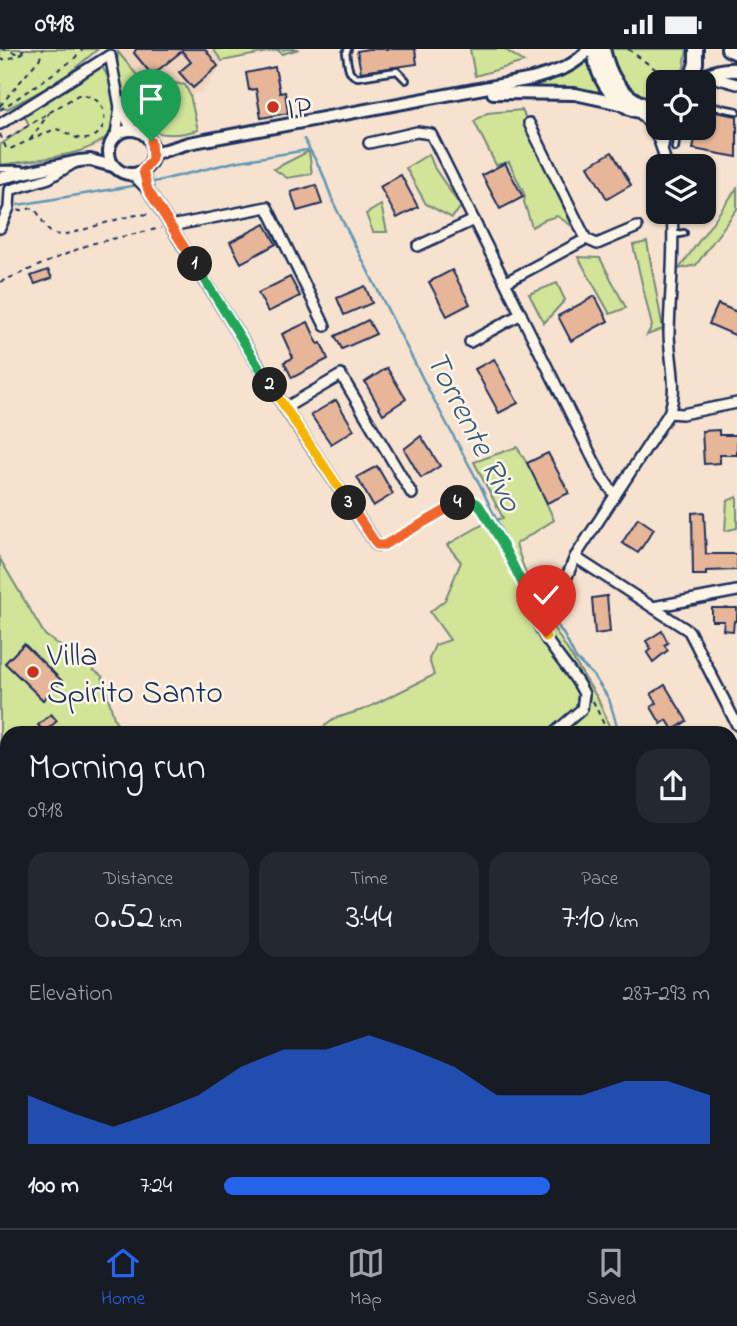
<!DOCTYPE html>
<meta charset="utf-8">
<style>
:root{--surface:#171b24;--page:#242831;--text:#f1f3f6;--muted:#9ea1a6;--line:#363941;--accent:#2563eb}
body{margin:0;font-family:"Indie Flower",sans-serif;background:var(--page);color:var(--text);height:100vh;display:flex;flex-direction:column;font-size:26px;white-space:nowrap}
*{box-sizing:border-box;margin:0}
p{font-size:23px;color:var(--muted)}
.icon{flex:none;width:38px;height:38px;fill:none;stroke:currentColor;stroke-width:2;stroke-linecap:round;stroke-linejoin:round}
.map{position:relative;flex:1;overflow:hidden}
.drawer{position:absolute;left:0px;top:677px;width:738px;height:502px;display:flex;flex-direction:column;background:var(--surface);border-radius:21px 21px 0 0;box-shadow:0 2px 5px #0004}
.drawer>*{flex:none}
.buttons{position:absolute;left:646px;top:21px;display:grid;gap:14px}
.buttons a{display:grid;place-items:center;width:70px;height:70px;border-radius:14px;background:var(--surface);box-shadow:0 2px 5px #0004;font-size:35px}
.pin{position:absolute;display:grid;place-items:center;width:60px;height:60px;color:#fff;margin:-72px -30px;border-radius:50% 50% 50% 0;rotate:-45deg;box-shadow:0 0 7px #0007}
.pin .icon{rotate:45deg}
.km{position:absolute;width:35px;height:35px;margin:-18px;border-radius:50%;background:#222;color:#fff;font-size:19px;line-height:35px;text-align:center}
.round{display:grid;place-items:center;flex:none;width:74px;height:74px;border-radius:21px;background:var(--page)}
.overview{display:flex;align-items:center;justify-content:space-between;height:119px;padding:0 28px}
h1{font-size:38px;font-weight:600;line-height:52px}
.metrics{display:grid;grid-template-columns:repeat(3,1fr);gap:10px;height:119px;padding:7px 28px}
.metrics div{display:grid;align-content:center;border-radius:18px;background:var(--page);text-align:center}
.metrics b{font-size:35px;font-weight:600}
.metrics small{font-size:19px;font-weight:400}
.metrics p{font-size:19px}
.chart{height:196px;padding:14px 28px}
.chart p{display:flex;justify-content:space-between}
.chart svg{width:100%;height:126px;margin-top:7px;fill:var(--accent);opacity:.7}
ul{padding:0 28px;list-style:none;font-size:23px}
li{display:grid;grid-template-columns:112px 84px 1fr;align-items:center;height:52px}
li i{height:18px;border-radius:9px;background:var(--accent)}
.status{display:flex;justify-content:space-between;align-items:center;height:49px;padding:0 35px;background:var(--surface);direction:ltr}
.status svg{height:19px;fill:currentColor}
.tab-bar{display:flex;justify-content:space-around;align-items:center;height:98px;border-top:2px solid var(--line);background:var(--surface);font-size:19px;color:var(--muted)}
.tab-bar a{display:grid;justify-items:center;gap:4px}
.tab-bar .on{color:var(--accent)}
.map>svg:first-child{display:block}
.built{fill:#f2d5be}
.green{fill:#d2e498;stroke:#768a7b;stroke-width:2;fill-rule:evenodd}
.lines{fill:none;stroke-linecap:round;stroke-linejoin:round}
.stream{stroke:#6196b5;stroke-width:2.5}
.building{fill:#e7b698;stroke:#1b2f5e;stroke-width:2}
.service-casing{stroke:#1b2f5e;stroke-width:10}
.minor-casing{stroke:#1b2f5e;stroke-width:14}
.tertiary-casing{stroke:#1b2f5e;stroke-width:16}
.secondary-casing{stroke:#1b2f5e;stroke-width:18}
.path{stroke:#1b2f5e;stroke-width:2;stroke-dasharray:5 5;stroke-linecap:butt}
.service{stroke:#fcf5e5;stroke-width:4.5}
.minor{stroke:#fcf5e5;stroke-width:9}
.tertiary{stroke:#fcf5e5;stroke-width:10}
.secondary{stroke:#fcf5e5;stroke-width:12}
.split-1-casing{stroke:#fff;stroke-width:14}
.split-2-casing{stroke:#fff;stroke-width:14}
.split-3-casing{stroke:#fff;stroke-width:14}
.split-4-casing{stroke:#fff;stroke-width:14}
.split-5-casing{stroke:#fff;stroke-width:14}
.split-6-casing{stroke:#fff;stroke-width:14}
.split-1{stroke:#f0652b;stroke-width:9}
.split-2{stroke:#22a559;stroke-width:9}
.split-3{stroke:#f5b400;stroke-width:9}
.split-4{stroke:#f0652b;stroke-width:9}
.split-5{stroke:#22a559;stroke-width:9}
.split-6{stroke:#f5b400;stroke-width:9}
.poi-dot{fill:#c8321e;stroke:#fcf5e5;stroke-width:2.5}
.labels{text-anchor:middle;stroke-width:5;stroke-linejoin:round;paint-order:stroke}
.poi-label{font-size:32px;fill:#1b2f5e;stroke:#fcf5e5;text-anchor:start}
.water-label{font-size:33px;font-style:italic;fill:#385a82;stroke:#fcf5e5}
</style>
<div class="status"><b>09:18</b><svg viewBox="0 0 49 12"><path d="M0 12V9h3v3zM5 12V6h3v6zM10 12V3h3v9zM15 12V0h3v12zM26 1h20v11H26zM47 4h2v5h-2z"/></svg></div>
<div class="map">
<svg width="737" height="1179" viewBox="0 0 737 1179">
<rect width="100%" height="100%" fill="#f6e2ce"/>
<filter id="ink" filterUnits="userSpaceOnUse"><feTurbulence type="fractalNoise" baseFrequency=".0143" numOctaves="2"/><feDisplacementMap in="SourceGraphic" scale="14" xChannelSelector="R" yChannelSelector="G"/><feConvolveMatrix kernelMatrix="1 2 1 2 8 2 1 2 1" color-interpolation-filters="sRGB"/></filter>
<g filter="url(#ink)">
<polygon class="built" points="120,0 213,0 222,12 220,19 202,43 190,46 185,36 156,34 145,36 118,3"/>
<g class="green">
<polygon points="0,0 98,0 60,32 7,60 0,59"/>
<polygon points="213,0 299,0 282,5 278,1 222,12"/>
<polygon points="470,0 504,0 524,13 475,27"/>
<path d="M609,0H687L684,18L678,33H658V49L651,45L642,47C621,36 615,22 609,0Z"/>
<path d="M118,3L145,36L168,33L185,36L190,46L198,81C159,92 134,83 123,41C120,28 116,17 118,3Z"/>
<polygon points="589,8 608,46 515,41 512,39 575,21"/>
<path d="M101,17C110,27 111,40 113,53C114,60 117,68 115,75C106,108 29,111 0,116V96L29,76L24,66Z"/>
<polygon points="522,61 572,177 557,167 544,171 532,178 524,153 525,147 509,113 496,116 474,72 487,64"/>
<polygon points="309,102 312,125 287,129 274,120"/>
<polygon points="429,105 435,120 461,158 452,169 426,155 406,119"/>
<polygon points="737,139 737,160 696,216 679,220"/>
<polygon points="381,156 387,183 373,183 366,165"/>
<polygon points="647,193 663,280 647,286 652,277 633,196"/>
<polygon points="578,208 600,209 626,259 610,265"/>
<polygon points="557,234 565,251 544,274 529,245"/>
<polygon points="517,398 534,426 554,471 516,495 536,556 545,565 598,650 612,684 315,684 336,669 365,660 434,626 429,610 435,596 450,591 430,563 445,551 461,513 447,496 489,472 503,469 474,413"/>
<polygon points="737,448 737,479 725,482 727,452"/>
<path d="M0,510L45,586L102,627L114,669L122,684H7V763L0,730ZM24,595L61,632L43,651L5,614Z"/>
<polygon points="732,842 737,846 737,963 732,959"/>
<polygon points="7,881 7,1004 0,993 0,882"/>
<polygon points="16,1172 325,1173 318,1179 0,1179 0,1177 9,1178"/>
<polygon points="397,1173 576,1173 573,1179 392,1179"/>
</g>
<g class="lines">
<g class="stream">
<polyline points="283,0 283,1"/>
<polyline points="304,90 322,123 334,155 428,340 481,438 521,523 564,586 576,610 593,626 609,650 619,684"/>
<polyline points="154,133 234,113 307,101"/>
<polyline points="18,156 138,136"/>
<polyline points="732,835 737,840"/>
</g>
</g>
<g class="building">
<polygon points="136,0 205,0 218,17 193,39 179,23 191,13 182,2 152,26 134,4"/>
<polygon points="368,0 415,0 417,15 361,23 357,2"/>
<polygon points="275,18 280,44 285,43 288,64 261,69 256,40 249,41 246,24"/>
<polygon points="704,61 737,67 737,108 693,100 697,79 704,79"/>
<polygon points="612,103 631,136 607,150 588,117"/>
<polygon points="505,114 523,148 500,160 482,126"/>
<polygon points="401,126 418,158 397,169 380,138"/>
<polygon points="316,136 322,155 297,162 291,143"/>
<polygon points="265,175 276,195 241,214 230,193"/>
<polygon points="48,221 52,229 35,235 31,227"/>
<polygon points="452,221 470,255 447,267 429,233"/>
<polygon points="290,228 300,247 268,263 258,244"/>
<polygon points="365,237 372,254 344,266 337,249"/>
<polygon points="595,247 608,272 571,292 558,267"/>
<polygon points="718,255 737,263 737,287 709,275"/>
<polygon points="368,271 376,285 342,300 335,287"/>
<polygon points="308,273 318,295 321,294 328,310 292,329 284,313 293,309 282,285"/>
<polygon points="494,310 518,354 499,364 475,320"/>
<polygon points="387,319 406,350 383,365 365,333"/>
<polygon points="336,351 354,381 331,395 311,366"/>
<polygon points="719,381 719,386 737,386 737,406 720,406 720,414 704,415 702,382"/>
<polygon points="421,387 440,417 421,429 404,400"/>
<polygon points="548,404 569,444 547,454 527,414"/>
<polygon points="377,417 393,445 373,457 357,428"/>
<polygon points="704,463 706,505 737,505 737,521 706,522 706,526 693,526 692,464"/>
<polygon points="638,469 654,480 638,504 622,494"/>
<polygon points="607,547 610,583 595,585 592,549"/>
<polygon points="712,559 737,559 737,572 734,572 733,582 723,581 724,572 712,572"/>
<polygon points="662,582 668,594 664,596 668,601 653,613 647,604 651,600 646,592"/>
<polygon points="24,595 62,632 43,651 5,614"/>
<polygon points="665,636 687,672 673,681 667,671 661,675 651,658 657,654 651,645"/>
<polygon points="51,665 57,672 44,683 38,676"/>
</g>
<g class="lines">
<defs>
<g id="service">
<path d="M348,0L346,4C348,14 347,26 358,28L397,22L406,31"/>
<polyline points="704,56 737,62"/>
<polyline points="675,99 678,79"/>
<polyline points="0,120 22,120"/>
<polyline points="674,186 684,184"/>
</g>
<g id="minor">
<polyline points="708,27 737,35"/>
<path d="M637,61C655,78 662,94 666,117"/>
<polyline points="0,75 110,6 120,58 132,80"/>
<polyline points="116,86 120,58"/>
<polyline points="369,94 417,83 431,85 602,428 615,446"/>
<polyline points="663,97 666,79"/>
<polyline points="143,122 148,140"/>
<polyline points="128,125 135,128 148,141 285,359 377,496"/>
<path d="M672,163C675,203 670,243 669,283C669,310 679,338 669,364L575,508L689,582L737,676"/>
<polyline points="171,177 267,158 325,277"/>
<polyline points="0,179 9,159 10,141 49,129 74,114"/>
<polyline points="586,190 597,195 637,178"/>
<polyline points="418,197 474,171"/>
<polyline points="506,233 586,190 529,74"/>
<polyline points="470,293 521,265"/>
<polyline points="285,359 341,326 412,445"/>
<polyline points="669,364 682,365 737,354"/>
<polyline points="653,558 737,542"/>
<path d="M554,684L582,660L584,645C574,621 539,591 537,567L557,552L575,508"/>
<polyline points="0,755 7,777"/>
<polyline points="0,862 7,842"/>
<polyline points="0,920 7,945"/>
<polyline points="182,1172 187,1179"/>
</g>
<g id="tertiary">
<polyline points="493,44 575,45 621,55"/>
<circle cx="131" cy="103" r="22"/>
<path d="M153,105L189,94L532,30C555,23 573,19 589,0"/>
<polyline points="0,129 79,112 90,111 113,117"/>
</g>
<g id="secondary">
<path d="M595,0C593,30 625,74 658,60"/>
<path d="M603,0C609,26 619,45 644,56"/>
<polyline points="728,0 737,4"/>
<polyline points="690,33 696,14 696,0"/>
<path d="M699,33C709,24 723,20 737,21"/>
</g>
</defs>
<use href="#service" class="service-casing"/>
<use href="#minor" class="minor-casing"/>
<use href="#tertiary" class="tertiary-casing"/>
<use href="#secondary" class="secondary-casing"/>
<g class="path">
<polyline points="2,0 16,4 24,1"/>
<polyline points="628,0 666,28"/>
<polyline points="0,11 15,8 28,0"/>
<polyline points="0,57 40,9 43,0"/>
<polyline points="0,61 73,11 83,0"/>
<path d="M0,85L6,99L10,100L55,80C65,81 72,89 82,90C111,92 114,45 78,46L3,92"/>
<polyline points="30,91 49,64"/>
<path d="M18,162L33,159C42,166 43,179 52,184C66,193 125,161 152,166"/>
<polyline points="0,233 90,195 161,179"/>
<polyline points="387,494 461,452 475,452 502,494 534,559"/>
<polyline points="593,652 608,684"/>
<polyline points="732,847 737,851"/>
</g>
<use href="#service" class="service"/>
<use href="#minor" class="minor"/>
<use href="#tertiary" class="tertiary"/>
<use href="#secondary" class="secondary"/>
</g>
</g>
<g class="lines" filter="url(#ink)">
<defs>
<polyline id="split-1" points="151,92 152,110 143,122 148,141 195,215"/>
<polyline id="split-2" points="195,215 270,336"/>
<polyline id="split-3" points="270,336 349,454"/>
<polyline id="split-4" points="349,454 377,496 384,496 458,454"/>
<path id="split-5" d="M458,454C465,450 473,450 479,456L502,494L535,560"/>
<polyline id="split-6" points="535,560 537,572 546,588"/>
</defs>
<use href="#split-1" class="split-1-casing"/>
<use href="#split-2" class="split-2-casing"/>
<use href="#split-3" class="split-3-casing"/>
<use href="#split-4" class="split-4-casing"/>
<use href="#split-5" class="split-5-casing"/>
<use href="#split-6" class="split-6-casing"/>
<use href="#split-1" class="split-1"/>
<use href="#split-2" class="split-2"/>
<use href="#split-3" class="split-3"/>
<use href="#split-4" class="split-4"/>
<use href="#split-5" class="split-5"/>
<use href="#split-6" class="split-6"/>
</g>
<g class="poi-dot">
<circle cx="273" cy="58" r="7"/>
<circle cx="33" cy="623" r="7"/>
</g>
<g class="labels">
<g class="poi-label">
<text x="287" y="69">IP</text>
<text x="47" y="616">Villa<tspan x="47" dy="37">Spirito Santo</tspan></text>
</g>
<g class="water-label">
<text transform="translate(476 381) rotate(63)" y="12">Torrente Rivo</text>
</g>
</g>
</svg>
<div class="buttons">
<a><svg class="icon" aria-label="locate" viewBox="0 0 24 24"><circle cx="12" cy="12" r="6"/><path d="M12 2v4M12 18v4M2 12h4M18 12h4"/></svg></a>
<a><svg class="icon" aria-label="layers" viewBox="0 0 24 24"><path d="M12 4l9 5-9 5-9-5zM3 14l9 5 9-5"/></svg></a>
</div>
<div class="pin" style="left:151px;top:92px;background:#1e9e55"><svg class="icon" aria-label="arrive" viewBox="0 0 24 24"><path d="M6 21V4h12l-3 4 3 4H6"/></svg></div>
<div class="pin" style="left:546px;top:588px;background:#d93025"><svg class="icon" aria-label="check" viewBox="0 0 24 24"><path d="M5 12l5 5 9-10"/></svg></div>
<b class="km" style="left:195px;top:215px">1</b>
<b class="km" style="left:270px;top:336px">2</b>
<b class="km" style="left:349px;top:454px">3</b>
<b class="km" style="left:458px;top:454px">4</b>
<section class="drawer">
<div class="overview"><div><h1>Morning run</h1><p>09:18</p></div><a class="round"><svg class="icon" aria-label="share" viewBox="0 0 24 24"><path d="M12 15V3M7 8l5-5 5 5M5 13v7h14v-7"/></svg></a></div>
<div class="metrics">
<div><p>Distance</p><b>0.52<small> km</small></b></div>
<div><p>Time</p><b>3:44</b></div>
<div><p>Pace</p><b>7:10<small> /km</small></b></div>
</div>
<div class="chart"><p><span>Elevation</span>287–293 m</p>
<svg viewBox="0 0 160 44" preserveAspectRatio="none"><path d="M0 44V27L10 33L20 38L30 33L40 27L50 17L60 11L70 11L80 6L90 11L100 17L110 27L120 27L130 27L140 22L150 22L160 27V44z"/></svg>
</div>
<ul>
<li><b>100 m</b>7:24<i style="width:67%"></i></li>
</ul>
</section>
</div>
<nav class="tab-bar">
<a class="on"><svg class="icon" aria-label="home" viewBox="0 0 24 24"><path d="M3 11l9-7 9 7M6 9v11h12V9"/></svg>Home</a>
<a><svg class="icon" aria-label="map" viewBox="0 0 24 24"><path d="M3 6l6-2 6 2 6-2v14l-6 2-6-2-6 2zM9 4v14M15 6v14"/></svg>Map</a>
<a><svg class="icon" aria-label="saved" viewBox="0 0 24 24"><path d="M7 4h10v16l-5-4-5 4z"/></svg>Saved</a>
</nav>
